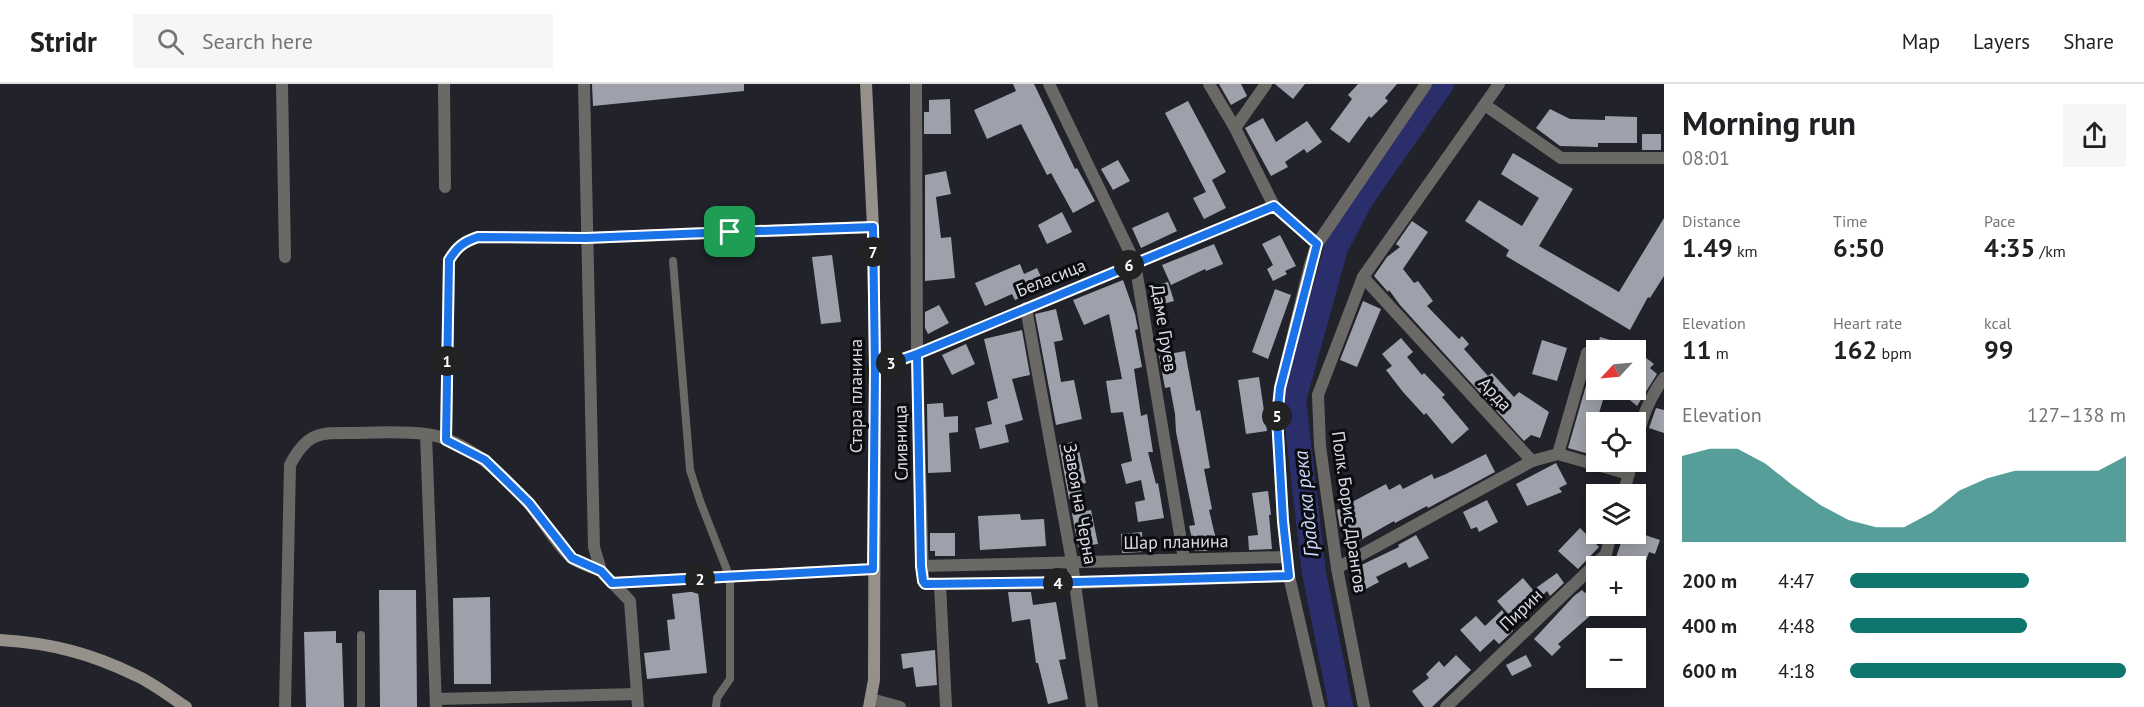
<!DOCTYPE html>
<meta charset="utf-8">
<style>
:root{--surface:#fff;--page:#f6f6f6;--text:#202124;--muted:#757577;--line:#e0e0e0;--accent:#0f766e}
body{margin:0;font-family:"PT Sans",sans-serif;background:var(--page);color:var(--text);height:100vh;display:flex;flex-direction:column;font-size:22px;white-space:nowrap}
*{box-sizing:border-box;margin:0}
p{font-size:20px;color:var(--muted)}
.icon{flex:none;width:33px;height:33px;fill:none;stroke:currentColor;stroke-width:2;stroke-linecap:round;stroke-linejoin:round}
.map{position:relative;flex:1;overflow:hidden}
.details{display:flex;flex-direction:column;background:var(--surface);width:480px}
.details>*{flex:none}
.needle{width:39px;rotate:244deg}
.controls{position:absolute;left:1586px;top:256px;display:grid;gap:12px}
.controls a{display:grid;place-items:center;width:60px;height:60px;border-radius:0px;background:var(--surface);box-shadow:0 3px 15px #0003;font-size:30px}
.pin{position:absolute;display:grid;place-items:center;width:51px;height:51px;color:#fff;margin:-26px;border-radius:12px;box-shadow:0 3px 9px #0006}
.km{position:absolute;width:30px;height:30px;margin:-15px;border-radius:50%;background:#222;color:#fff;font-size:16px;line-height:30px;text-align:center}
.round{display:grid;place-items:center;flex:none;width:63px;height:63px;border-radius:0px;background:var(--page)}
.headline{display:flex;align-items:center;justify-content:space-between;height:102px;padding:0 18px}
h1{font-size:33px;font-weight:800;line-height:45px}
.metrics{display:grid;grid-template-columns:repeat(3,1fr);gap:9px;height:102px;padding:6px 18px}
.metrics div{display:grid;align-content:center}
.metrics b{font-size:26px;font-weight:800}
.metrics small{font-size:16px;font-weight:400}
.metrics p{font-size:16px}
.chart{height:168px;padding:12px 18px}
.chart p{display:flex;justify-content:space-between}
.chart svg{width:100%;height:108px;margin-top:6px;fill:var(--accent);opacity:.7}
ul{padding:0 18px;list-style:none;font-size:20px}
li{display:grid;grid-template-columns:96px 72px 1fr;align-items:center;height:45px}
li i{height:15px;border-radius:8px;background:var(--accent)}
header{display:flex;align-items:center;gap:36px;box-sizing:border-box;height:84px;padding:0 30px;background:var(--surface);border-bottom:2px solid var(--line)}
header strong{font-size:28px}
nav{display:flex;gap:33px;margin-inline-start:auto;font-size:21px}
.search{width:420px;height:54px;background:var(--page);display:flex;align-items:center;gap:15px;box-sizing:border-box;padding:0 21px;border-radius:0px;color:var(--muted);font-size:22px}
main{display:flex;flex:1;min-height:0}
.map>svg:first-child{display:block}
.lines{fill:none;stroke-linecap:round;stroke-linejoin:round}
.river{stroke:#2a2f6b;stroke-width:24}
.building{fill:#9ea1ab}
.lane{stroke:#6b6965;stroke-width:8}
.street{stroke:#6b6965;stroke-width:12}
.secondary{stroke:#95918a;stroke-width:12}
.route-casing{stroke:#fff;stroke-width:12}
.route{stroke:#1a73e8;stroke-width:8}
.labels{text-anchor:middle;stroke-width:6;stroke-linejoin:round;paint-order:stroke}
.street-label{font-size:18px;fill:#dbdce2;stroke:#0b0c10}
.water-label{font-size:20px;font-style:italic;fill:#cdd5fb;stroke:#0b0c10}
</style>
<header>
<strong>Stridr</strong>
<div class="search"><svg class="icon" aria-label="search" viewBox="0 0 24 24"><circle cx="10" cy="10" r="6"/><path d="M15 15l6 6"/></svg>Search here</div>
<nav><a>Map</a><a>Layers</a><a>Share</a></nav>
</header>
<main>
<div class="map">
<svg width="1664" height="623" viewBox="0 0 1664 623">
<rect width="100%" height="100%" fill="#21222a"/>
<g class="lines">
<polyline class="river" points="1341,623 1314,489 1294,316 1336,164 1361,116 1442,0"/>
</g>
<g class="building">
<polygon points="592,0 744,0 744,7 593,22"/>
<polygon points="1013,0 1034,0 1075,85 1077,84 1095,117 1073,129 1051,89 1047,91 1021,40 987,55 974,26 1016,7"/>
<polygon points="1219,0 1241,0 1247,12 1231,21"/>
<polygon points="1275,0 1305,0 1293,15"/>
<polygon points="1358,0 1397,0 1385,14 1388,17 1371,34 1369,32 1349,59 1330,45 1352,15 1348,11"/>
<polygon points="950,15 951,50 924,50 924,28 929,28 929,16"/>
<polygon points="1188,17 1226,88 1212,96 1226,124 1204,135 1193,114 1206,108 1165,29"/>
<polygon points="1550,25 1570,35 1605,36 1605,32 1637,33 1637,59 1598,59 1598,63 1560,62 1536,44"/>
<polygon points="1263,34 1276,58 1307,37 1322,58 1307,69 1304,65 1285,78 1288,83 1271,92 1245,44"/>
<rect x="1642" y="50" width="19" height="16"/>
<polygon points="1513,69 1573,105 1539,162 1619,208 1664,134 1664,192 1650,214 1648,213 1630,246 1506,172 1509,166 1465,137 1479,116 1522,142 1539,114 1501,90"/>
<polygon points="1118,76 1130,97 1113,106 1101,85"/>
<polygon points="946,87 951,110 936,113 941,154 951,153 955,194 925,197 925,91"/>
<polygon points="1062,128 1072,148 1047,160 1038,141"/>
<polygon points="1168,128 1177,147 1141,164 1132,144"/>
<polygon points="1412,137 1428,148 1403,185 1414,199 1418,197 1433,217 1427,222 1459,255 1462,252 1469,260 1464,265 1488,292 1492,289 1514,313 1519,308 1549,328 1540,354 1531,351 1524,357 1400,221 1389,206 1388,208 1374,192 1387,173 1400,163 1396,160"/>
<polygon points="1280,151 1296,182 1285,187 1287,190 1273,197 1267,185 1273,181 1262,160"/>
<polygon points="1214,160 1223,180 1206,187 1205,185 1171,201 1162,181"/>
<polygon points="832,171 841,238 821,240 812,173"/>
<polygon points="1020,180 1024,190 1037,184 1045,202 1015,216 1012,210 985,222 975,199"/>
<polygon points="1123,196 1135,230 1138,245 1135,246 1142,283 1134,285 1141,332 1147,330 1153,368 1148,368 1156,400 1158,399 1164,434 1138,438 1135,418 1145,416 1141,396 1126,400 1121,380 1132,377 1123,328 1111,329 1106,297 1122,295 1109,230 1084,241 1073,216"/>
<polygon points="1168,198 1174,217 1155,222 1150,203"/>
<polygon points="1275,205 1291,211 1268,275 1252,268"/>
<polygon points="1363,217 1381,225 1357,283 1340,276"/>
<polygon points="939,221 949,239 928,250 925,244 925,228"/>
<polygon points="1056,225 1063,256 1054,258 1061,298 1074,296 1082,335 1056,341 1035,230"/>
<polygon points="1022,246 1030,291 1012,295 1023,336 1005,341 1009,358 980,365 975,344 992,340 987,318 998,314 984,255"/>
<polygon points="1600,253 1638,264 1638,267 1596,267"/>
<polygon points="1401,254 1413,268 1407,273 1422,291 1424,289 1445,311 1442,313 1469,345 1452,360 1426,329 1424,331 1403,308 1386,286 1392,282 1382,270"/>
<polygon points="1542,256 1567,264 1557,297 1532,290"/>
<polygon points="966,260 975,280 952,291 942,271"/>
<polygon points="1185,267 1196,327 1200,326 1210,384 1204,385 1212,425 1209,426 1218,464 1205,467 1195,467 1189,442 1195,441 1176,348 1175,330 1170,303 1165,304 1159,272"/>
<polygon points="1641,270 1654,280 1650,284 1657,290 1637,322 1618,306 1635,306 1635,277"/>
<polygon points="1593,277 1596,277 1596,306 1606,306 1596,339 1596,372 1568,364"/>
<polygon points="1259,293 1267,347 1246,350 1238,296"/>
<polygon points="943,319 944,333 958,332 958,348 949,349 951,388 928,389 927,320"/>
<polygon points="1656,324 1664,326 1664,349 1649,344"/>
<polygon points="1077,357 1086,399 1080,400 1082,411 1069,415 1059,361"/>
<polygon points="1486,370 1495,388 1428,424 1427,422 1395,439 1394,437 1357,458 1347,441 1340,443 1337,426 1386,400 1389,406 1400,400 1403,405 1432,390 1434,395 1446,390"/>
<polygon points="1556,379 1567,400 1559,404 1562,408 1527,422 1516,400"/>
<polygon points="1268,407 1271,431 1269,431 1272,465 1249,466 1248,452 1258,451 1252,409"/>
<polygon points="1487,416 1498,438 1479,448 1477,443 1471,445 1463,428"/>
<polygon points="1091,426 1098,460 1078,463 1072,429"/>
<polygon points="1020,430 1021,436 1044,435 1046,462 980,466 978,432"/>
<polygon points="1580,444 1599,463 1578,485 1558,467"/>
<polygon points="1142,448 1143,468 1122,469 1121,450"/>
<polygon points="930,449 955,449 955,472 935,472 935,467 930,467"/>
<polygon points="1639,449 1660,456 1655,470 1649,468 1637,504 1635,504 1635,483 1624,483 1614,479 1624,450 1637,455"/>
<polygon points="1416,451 1429,474 1409,484 1406,478 1376,493 1379,498 1364,506 1353,485 1399,463 1398,461"/>
<polygon points="1557,489 1564,499 1550,512 1547,507 1528,525 1525,521 1511,533 1497,517 1523,494 1533,506"/>
<polygon points="1596,500 1596,522 1599,524 1558,560 1561,563 1552,572 1534,555 1574,512 1582,506 1585,509"/>
<polygon points="379,506 416,506 417,623 380,623"/>
<polygon points="698,507 707,589 647,595 644,569 670,566 667,536 675,535 672,510"/>
<polygon points="1008,508 1031,508 1033,521 1056,518 1066,575 1059,576 1068,615 1048,620 1038,579 1036,579 1030,535 1012,538"/>
<polygon points="490,513 491,600 454,600 453,514"/>
<polygon points="1502,526 1508,536 1505,539 1513,547 1499,560 1494,555 1480,568 1460,546 1476,532 1485,542"/>
<polygon points="336,547 336,559 342,559 344,623 306,623 304,548"/>
<polygon points="935,566 937,601 916,603 913,583 903,585 901,570"/>
<polygon points="1456,571 1471,586 1432,623 1424,623 1412,607 1429,594 1426,590 1439,577 1444,583"/>
<polygon points="1526,571 1532,582 1512,592 1506,581"/>
</g>
<g class="lines">
<g class="lane">
<polyline points="673,177 690,386 700,417 730,494 730,595 717,614 716,623"/>
<polyline points="361,551 361,623"/>
</g>
<g class="street">
<polyline points="282,0 285,173"/>
<polyline points="444,0 445,103"/>
<polyline points="584,0 594,463 601,487 630,517 638,623"/>
<polyline points="916,0 917,270 923,497 925,499 940,500 1075,499 1289,492"/>
<polyline points="1049,0 1135,179 1184,475"/>
<polyline points="1209,0 1235,44 1274,122 1317,160"/>
<polyline points="1485,21 1561,74 1664,74"/>
<polyline points="1235,44 1266,0"/>
<polyline points="1363,193 1532,377 1558,370 1629,390"/>
<polyline points="1026,224 1072,478 1092,623"/>
<polyline points="875,284 917,270 1274,122"/>
<polyline points="426,350 436,623"/>
<path d="M446,355L449,176C457,163 464,158 478,153L586,154L873,143"/>
<path d="M1635,363C1641,337 1648,315 1664,294"/>
<polyline points="1558,370 1587,269"/>
<polyline points="1623,411 1632,378"/>
<polyline points="922,482 1287,473"/>
<polyline points="1337,484 1532,377"/>
<polyline points="612,499 873,485"/>
<polyline points="940,500 946,623"/>
<polyline points="436,615 637,610"/>
<polyline points="871,615 900,623"/>
<path d="M285,623L290,381C308,346 322,349 357,349C380,348 404,347 426,350C466,355 504,391 529,420C543,436 556,461 572,474C579,480 592,483 601,487"/>
<polyline points="1319,623 1289,492 1283,437 1277,333 1280,304 1310,181 1317,160 1426,0"/>
<polyline points="1364,623 1337,484 1320,362 1318,311 1363,193 1499,0"/>
<polyline points="1446,623 1606,470 1611,450"/>
</g>
<g class="secondary">
<polyline points="866,0 873,143 875,284 874,596 869,623"/>
<path d="M0,556C50,559 90,569 135,591C153,599 169,612 186,623"/>
</g>
</g>
<g class="lines">
<defs>
<path id="route" d="M730,148L586,154L478,153C463,158 457,163 449,176L446,356L485,376L529,419L572,474L601,487L612,499L873,485L875,285L917,270L921,482L923,497L925,500L1075,498L1289,492L1283,437L1277,333L1280,304L1317,160L1274,122L917,270L875,285L873,143L730,148"/>
</defs>
<use href="#route" class="route-casing"/>
<use href="#route" class="route"/>
</g>
<g class="labels">
<g class="street-label">
<text transform="translate(1051 194) rotate(-22)" y="6">Беласица</text>
<text transform="translate(1164 244) rotate(81)" y="6">Даме Груев</text>
<text transform="translate(1495 310) rotate(47)" y="6">Арда</text>
<text transform="translate(856 312) rotate(-90)" y="6">Стара планина</text>
<text transform="translate(901 359) rotate(-91)" y="6">Сливница</text>
<text transform="translate(1080 420) rotate(80)" y="6">Завоя на Черна</text>
<text transform="translate(1349 428) rotate(82)" y="6">Полк. Борис Дрангов</text>
<text transform="translate(1176 458) rotate(-1)" y="6">Шар планина</text>
<text transform="translate(1521 526) rotate(-44)" y="6">Пирин</text>
</g>
<g class="water-label">
<text transform="translate(1306 420) rotate(-96)" y="7">Градска река</text>
</g>
</g>
</svg>
<div class="controls">
<a><svg class="needle" viewBox="-14 -14 28 28"><path d="M0-13l5 13h-10z" fill="#e53935"/><path d="M0 13l5-13h-10z" fill="#757577"/></svg></a>
<a><svg class="icon" aria-label="locate" viewBox="0 0 24 24"><circle cx="12" cy="12" r="6"/><path d="M12 2v4M12 18v4M2 12h4M18 12h4"/></svg></a>
<a><svg class="icon" aria-label="layers" viewBox="0 0 24 24"><path d="M12 4l9 5-9 5-9-5zM3 14l9 5 9-5"/></svg></a>
<a>+</a>
<a>−</a>
</div>
<div class="pin" style="left:730px;top:148px;background:#1e9e55"><svg class="icon" aria-label="arrive" viewBox="0 0 24 24"><path d="M6 21V4h12l-3 4 3 4H6"/></svg></div>
<b class="km" style="left:447px;top:277px">1</b>
<b class="km" style="left:700px;top:495px">2</b>
<b class="km" style="left:891px;top:279px">3</b>
<b class="km" style="left:1058px;top:499px">4</b>
<b class="km" style="left:1277px;top:332px">5</b>
<b class="km" style="left:1129px;top:181px">6</b>
<b class="km" style="left:873px;top:168px">7</b>
</div>
<section class="details">
<div class="headline"><div><h1>Morning run</h1><p>08:01</p></div><a class="round"><svg class="icon" aria-label="share" viewBox="0 0 24 24"><path d="M12 15V3M7 8l5-5 5 5M5 13v7h14v-7"/></svg></a></div>
<div class="metrics">
<div><p>Distance</p><b>1.49<small> km</small></b></div>
<div><p>Time</p><b>6:50</b></div>
<div><p>Pace</p><b>4:35<small> /km</small></b></div>
</div>
<div class="metrics">
<div><p>Elevation</p><b>11<small> m</small></b></div>
<div><p>Heart rate</p><b>162<small> bpm</small></b></div>
<div><p>kcal</p><b>99</b></div>
</div>
<div class="chart"><p><span>Elevation</span>127–138 m</p>
<svg viewBox="0 0 160 44" preserveAspectRatio="none"><path d="M0 44V9L10 6L20 6L30 12L40 21L50 29L60 35L70 38L80 38L90 32L100 23L110 18L120 15L130 15L140 15L150 15L160 9V44z"/></svg>
</div>
<ul>
<li><b>200 m</b>4:47<i style="width:65%"></i></li>
<li><b>400 m</b>4:48<i style="width:64%"></i></li>
<li><b>600 m</b>4:18<i style="width:100%"></i></li>
</ul>
</section>
</main>
